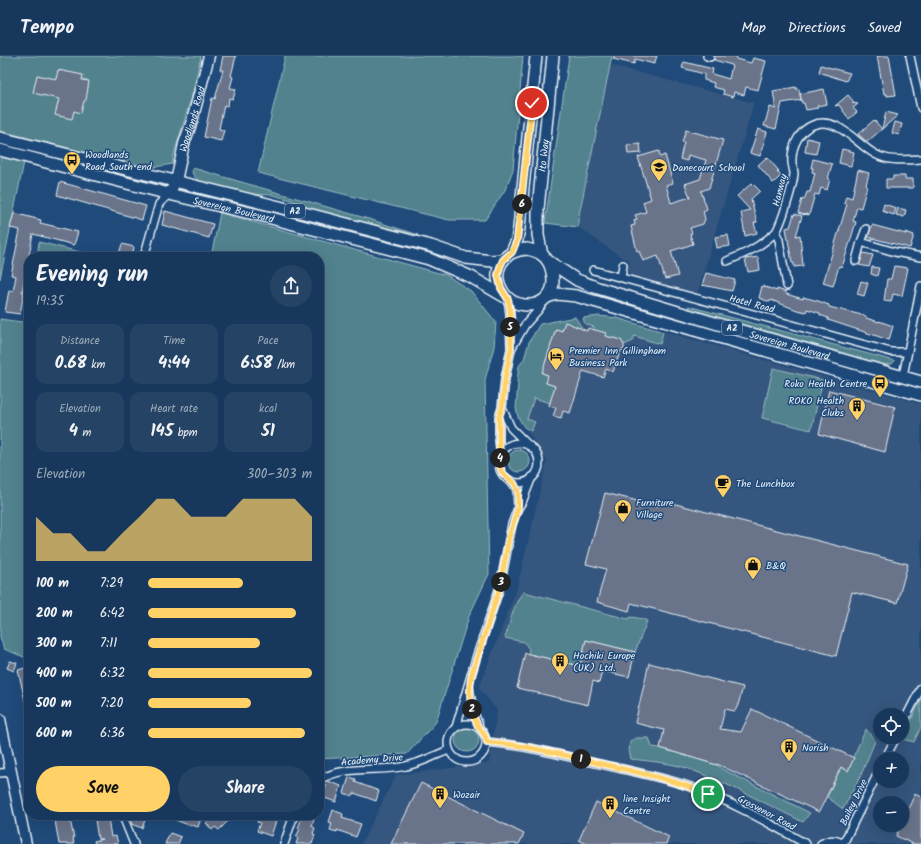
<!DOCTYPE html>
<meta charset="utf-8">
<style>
:root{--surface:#17385c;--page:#244365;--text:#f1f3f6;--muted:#9eacbb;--line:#365272;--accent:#ffd166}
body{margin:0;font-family:Kalam,sans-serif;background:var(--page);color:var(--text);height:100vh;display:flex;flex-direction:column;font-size:15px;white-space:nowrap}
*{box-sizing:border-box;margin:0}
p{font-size:13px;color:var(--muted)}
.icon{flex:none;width:22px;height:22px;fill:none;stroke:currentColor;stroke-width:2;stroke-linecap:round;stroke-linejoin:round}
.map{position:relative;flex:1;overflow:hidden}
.side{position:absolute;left:24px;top:196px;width:300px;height:568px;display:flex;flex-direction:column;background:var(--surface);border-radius:16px;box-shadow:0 4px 16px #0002,0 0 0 1px var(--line)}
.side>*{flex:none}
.controls{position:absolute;left:873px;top:652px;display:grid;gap:8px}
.controls a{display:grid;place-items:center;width:36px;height:36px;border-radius:50%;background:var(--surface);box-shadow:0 4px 16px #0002,0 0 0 1px var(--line);font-size:20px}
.pin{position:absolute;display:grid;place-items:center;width:34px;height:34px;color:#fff;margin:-17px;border:2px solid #fff;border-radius:50%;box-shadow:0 1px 4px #0007}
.km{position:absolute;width:20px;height:20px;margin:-10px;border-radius:50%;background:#222;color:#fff;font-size:11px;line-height:20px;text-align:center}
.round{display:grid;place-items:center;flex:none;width:42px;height:42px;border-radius:21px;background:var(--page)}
.headline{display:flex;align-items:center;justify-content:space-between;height:68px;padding:0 12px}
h1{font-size:22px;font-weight:700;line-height:30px}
.stats{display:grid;grid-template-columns:repeat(3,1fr);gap:6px;height:68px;padding:4px 12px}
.stats div{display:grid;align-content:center;border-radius:10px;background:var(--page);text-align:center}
.stats b{font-size:17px;font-weight:700}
.stats small{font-size:11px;font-weight:400}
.stats p{font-size:11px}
.chart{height:112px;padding:8px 12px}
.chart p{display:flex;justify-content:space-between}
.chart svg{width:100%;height:72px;margin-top:4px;fill:var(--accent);opacity:.7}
.action{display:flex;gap:8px;margin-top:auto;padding:8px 12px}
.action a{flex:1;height:46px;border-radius:24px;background:var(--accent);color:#111;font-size:16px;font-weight:700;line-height:46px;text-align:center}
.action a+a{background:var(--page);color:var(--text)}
ul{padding:0 12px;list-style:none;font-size:13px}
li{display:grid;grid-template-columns:64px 48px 1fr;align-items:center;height:30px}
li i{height:10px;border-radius:5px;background:var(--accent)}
header{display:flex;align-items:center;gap:24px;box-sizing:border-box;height:56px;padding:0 20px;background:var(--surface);border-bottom:1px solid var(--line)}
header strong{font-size:19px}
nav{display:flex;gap:22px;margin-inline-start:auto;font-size:14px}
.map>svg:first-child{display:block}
.built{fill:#35567e;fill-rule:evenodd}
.green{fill:#51828d;stroke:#9cbac2}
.building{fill:#697389;stroke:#e8f1f8}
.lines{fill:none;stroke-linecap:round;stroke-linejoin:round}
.street-casing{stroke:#e8f1f8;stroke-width:10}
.secondary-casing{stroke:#e8f1f8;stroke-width:13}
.primary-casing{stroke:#e8f1f8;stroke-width:14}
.street{stroke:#1f4a7a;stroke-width:7}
.secondary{stroke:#1f4a7a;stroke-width:10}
.primary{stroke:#1f4a7a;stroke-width:11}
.route-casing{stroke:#fff;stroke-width:8}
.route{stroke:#ffd166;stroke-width:5}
.labels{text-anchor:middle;stroke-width:3;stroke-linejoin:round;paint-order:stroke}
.shield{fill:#1f4a7a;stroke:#acbfd2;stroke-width:1}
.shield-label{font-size:9px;font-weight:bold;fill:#e8f1f8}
.street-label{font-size:10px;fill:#e8f1f8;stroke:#1f4a7a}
.poi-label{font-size:10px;fill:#e8f1f8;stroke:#1f4a7a;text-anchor:start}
</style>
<header>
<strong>Tempo</strong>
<nav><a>Map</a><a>Directions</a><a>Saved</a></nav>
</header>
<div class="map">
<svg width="921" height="788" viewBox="0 0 921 788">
<rect width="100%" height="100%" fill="#1f4a7a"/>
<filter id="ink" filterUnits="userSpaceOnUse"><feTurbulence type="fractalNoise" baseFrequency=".025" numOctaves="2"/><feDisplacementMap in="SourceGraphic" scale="8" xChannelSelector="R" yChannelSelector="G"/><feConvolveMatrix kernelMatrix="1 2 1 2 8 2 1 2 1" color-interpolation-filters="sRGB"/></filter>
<g filter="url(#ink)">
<g class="built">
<polygon points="610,9 754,47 697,238 632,220 627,214 630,204 621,201 578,171 578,164"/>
<path d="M599,260L617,262L921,348V788H361L396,719L489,707L497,654L479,632L517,532L547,405L518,361L516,340L538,271ZM880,659H902V681H880ZM880,703H902V725H880ZM880,747H902V769H880Z"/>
</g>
<g class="green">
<polygon points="0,0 201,0 193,36 173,101 173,108 148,112 0,75"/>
<polygon points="285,0 523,0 513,114 505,134 485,164 449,164 258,117"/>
<polygon points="569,0 612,0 578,164 578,171 545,167"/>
<polygon points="0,101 24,106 0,223"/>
<path d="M193,112L372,164L418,179L313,154L291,144L273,139L249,138L199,125C194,121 192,119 192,113Z"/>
<polygon points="220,157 446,219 471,235 496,266 494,291 485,324 489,518 469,560 436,666 407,698 319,703 319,201 211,201"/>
<polygon points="39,186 80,196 78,201 37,201"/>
<polygon points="688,250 895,305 892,308 884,309 691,255"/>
<polygon points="599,260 617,262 663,276 660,288 634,280 633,285 624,289 621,284 605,280 606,277 593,276 594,271 585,268 583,262"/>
<polygon points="575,261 582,272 579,281 570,278 573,269 565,266 562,275 556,273 542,317 548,319 546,327 555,330 550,347 534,342 527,363 535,366 531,375 524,371 518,361 516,352 518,329 517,325 519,310 524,303 529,286 540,268"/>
<polygon points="0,263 29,267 29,603 4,593 0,581"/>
<polygon points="773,312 823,324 811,374 762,362"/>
<circle cx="519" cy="405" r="11"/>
<path d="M524,536L628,563L631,561L643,563L647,565L635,596L586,584L580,610L528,598L529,593L524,586L505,582C509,571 515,542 524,536Z"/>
<polygon points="921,644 921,671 914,686 902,683"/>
<circle cx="467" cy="684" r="12"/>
<polygon points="866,673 875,685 861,719 843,753 827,741 841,711 847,714"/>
<path d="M636,682H649L652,691L660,692L717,709L722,713L810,757L803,766C766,748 728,727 689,713C673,707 648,705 631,703L629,694L630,685Z"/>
</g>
<g class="building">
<polygon points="223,0 236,0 231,20 233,21 230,32 236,33 233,43 229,42 228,50 224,49 219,73 224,74 221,85 204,81 212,42 215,43 223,14 220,14"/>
<polygon points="614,0 657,0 654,8 635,3 634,8 613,3"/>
<polygon points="715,0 737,0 736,3 751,7 753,2 766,5 758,34 746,31 744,39 734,36 733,41 723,38 724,34 713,31 714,27 704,24 704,18 682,12 684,6 713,13 712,18 729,23 732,9 714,4"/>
<polygon points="877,0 889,0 896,39 887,40 887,38 884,38"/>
<polygon points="821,9 838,14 850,17 846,25 819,16"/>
<polygon points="58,14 83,19 82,24 89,25 86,44 84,45 81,57 74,55 72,63 55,59 59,43 33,37 37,19 56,23"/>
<polygon points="796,31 796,33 799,33 801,44 782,47 776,73 764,70 770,51 776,53 773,35"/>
<polygon points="824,33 827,48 817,50 818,52 806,54 804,47 802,47 800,38"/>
<polygon points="848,39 854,46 852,47 858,48 853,52 857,56 849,63 839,49 835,50"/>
<polygon points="886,56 898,59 867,86 858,78 874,64 882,73"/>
<polygon points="895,66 902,68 899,79 892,77"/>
<polygon points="758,73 767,76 760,100 750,97"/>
<polygon points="686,74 723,84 709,132 701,135 707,153 703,155 705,163 703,168 690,172 692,177 690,178 693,188 671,195 678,220 665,223 658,200 643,205 639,195 637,195 631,170 635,169 634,164 637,163 635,159 646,156 643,146 651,143 638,101 659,95 660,101 665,99 673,127 666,129 671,147 690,141 685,128 700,123 706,104 688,99 687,105 680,103 684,86 682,86"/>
<polygon points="807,82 819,85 816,98 805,96"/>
<polygon points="640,88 641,97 628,98 627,89"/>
<polygon points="842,93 854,96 851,110 839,107"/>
<polygon points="767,101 779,115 777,116 781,120 773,127 758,109"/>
<polygon points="813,103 832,108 828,123 830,123 827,134 821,132 819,139 815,138 809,159 805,158 805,159 798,157 802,143 804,144 807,136 810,136 815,117 812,116 813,112 811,112"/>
<polygon points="858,114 869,117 866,129 867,130 861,152 857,151 853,165 856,166 845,202 842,211 839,210 833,230 823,227 847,148 844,147 846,140 852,142"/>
<polygon points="893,120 905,120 905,123 913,123 913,132 886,132 886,123 893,123"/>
<polygon points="60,126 146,150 142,164 57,139"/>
<polygon points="752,127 760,135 751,143 757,166 754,167 757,177 745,180 741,156 750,154 737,140"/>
<polygon points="884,148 896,152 894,159 882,155"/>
<polygon points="898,152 906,154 904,161 896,159"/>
<polygon points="165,155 213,168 209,182 162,169"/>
<polygon points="14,157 41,164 40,167 78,176 74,189 33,178 22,236 24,236 20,258 5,256 9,234 13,235 16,220 11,219 20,174 10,172"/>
<polygon points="794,158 802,160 796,180 800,179 803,210 794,211 794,207 792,207 786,172 790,171"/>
<polygon points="872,169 906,178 906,176 914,179 910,192 868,181"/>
<polygon points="728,179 730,190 717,192 715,181"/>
<polygon points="122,188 134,191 132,201 118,201"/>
<polygon points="863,197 873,199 869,211 859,209"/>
<polygon points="758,201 760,214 748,216 745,203"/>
<polygon points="894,210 908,212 902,240 893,238 891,246 884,245 887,223 891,223"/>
<polygon points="872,211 879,212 877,220 871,218"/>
<polygon points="706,217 735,224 732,235 702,229"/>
<polygon points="861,225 868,227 864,240 857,238"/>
<polygon points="762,230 777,235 777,233 786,236 786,238 803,243 803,241 818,245 829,249 829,251 866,260 866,262 879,266 879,265 893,270 889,284 828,264 828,262 820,259 820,257 807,253 806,256 797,254 771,244 770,246 759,242"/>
<polygon points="565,266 587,275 588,272 606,277 605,280 621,284 624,289 624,293 620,296 613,316 606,313 603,321 583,315 570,357 563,355 561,362 553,360 556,352 549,350 555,330 546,327 548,319 542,317 556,273 562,275"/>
<polygon points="829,334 895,351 885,396 819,378"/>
<polygon points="605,437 658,450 660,444 908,508 897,547 852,536 836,600 631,547 629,555 597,546 606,513 586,508"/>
<polygon points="586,584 635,596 629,621 602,615 599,627 593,625 588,649 517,632 525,597 580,610"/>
<polygon points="10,605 17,607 14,615 7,612"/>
<polygon points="649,607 743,631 738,649 735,655 725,653 720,673 741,676 752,653 854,702 848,715 841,711 819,756 717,708 717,709 660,692 664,674 635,667"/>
<polygon points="29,611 29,648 26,649 18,614"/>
<polygon points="349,721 356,723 355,726 379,735 376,745 354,737 352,740 344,737"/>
<polygon points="328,725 341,730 336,746 322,741"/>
<polygon points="421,727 524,778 519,788 391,788"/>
<polygon points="915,738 921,741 921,788 913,788 896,780 901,769 902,769 902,766"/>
<polygon points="596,746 669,781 666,788 587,788 579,784"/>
<polygon points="333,754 343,758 342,762 361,768 356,781 337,774 337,776 330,774 332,767 329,766"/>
<polygon points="54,759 69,759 74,782 73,782 74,788 59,788"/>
<polygon points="134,759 147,759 142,772 131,768"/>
<polygon points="163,759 202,759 198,771 191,769 191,770"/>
<polygon points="215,759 232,759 228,763 229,764 219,774 215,771 212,774 206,767"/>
<polygon points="260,759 278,759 271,780 257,775 260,767 257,766"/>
<polygon points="303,759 315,759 312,770 315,772 313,778 315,779 312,788 296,788 298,782 296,781 300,773 298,772"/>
<polygon points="108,762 111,781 116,780 118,788 95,788 94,785 103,783 98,783 95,764"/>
<polygon points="170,777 181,781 178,788 165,788"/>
</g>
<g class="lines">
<defs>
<g id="street">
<polyline points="707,0 710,1"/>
<polyline points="910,0 921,52"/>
<polyline points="776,177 779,184 787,230"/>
<polyline points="861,186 866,173"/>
<polyline points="144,201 159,148 169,138"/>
<path d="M727,205C744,198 754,194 769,182C771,180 774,178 776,176C782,166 793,130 794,118C794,113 791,108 792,103C792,89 800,74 813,69C841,58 860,96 885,102C896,105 909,104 921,103"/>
<polyline points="856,205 861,186 895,196 921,201"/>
<polyline points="593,214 891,296 907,296"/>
<polyline points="621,221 623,209"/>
<polyline points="511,293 525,269 539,253 545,244"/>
<polyline points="903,320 921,230"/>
<polyline points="502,352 511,372 528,389"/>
<circle cx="519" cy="407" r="20"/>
<polyline points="501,400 499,384 499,361 502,352 505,323 511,293 510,258 508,243"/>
<polyline points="512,425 517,434 518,451"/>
<polyline points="469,631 473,654 479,670"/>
<circle cx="467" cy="687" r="19"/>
<polyline points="902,669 921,632"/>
<polyline points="456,671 477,599 500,531 512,468 518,452 523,444 532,421"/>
<path d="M487,686C522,689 557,698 591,706C625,714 659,720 691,731C731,745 769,767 806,788"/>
<polyline points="885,703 896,681"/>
<polyline points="0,717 11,716"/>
<path d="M319,724C346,708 377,717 406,710C421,707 435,699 449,694"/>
<polyline points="124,759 124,763 134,788"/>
<polyline points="284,788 294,759"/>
<path d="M821,788C829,783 836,783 843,788L880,713"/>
</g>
<g id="secondary">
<path id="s1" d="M169,138L176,125L184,88L192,65L209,0"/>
<polyline points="0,663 26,788"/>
</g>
<g id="primary">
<polyline points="0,82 316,160 431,190 466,202 492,205 503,204"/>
<path id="s2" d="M0,94L169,138L263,160L429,203L471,221L507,242"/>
<path d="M527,193C532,194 537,195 541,198C553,206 557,229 548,240C536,254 512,251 503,236C490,215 503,194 527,193Z"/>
<polyline points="512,196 517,184 519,172 536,0"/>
<path id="s3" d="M542,199L538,179V153L553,0"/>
<path id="s4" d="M548,205L577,224L598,232L738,274L921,326"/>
<polyline points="547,241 557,238 576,240 921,339"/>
</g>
</defs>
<use href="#street" class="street-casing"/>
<use href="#secondary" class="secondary-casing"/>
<use href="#primary" class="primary-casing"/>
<use href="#street" class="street"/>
<use href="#secondary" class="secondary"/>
<use href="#primary" class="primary"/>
</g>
</g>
<g class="lines" filter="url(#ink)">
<defs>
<path id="route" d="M532,47L517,184L512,196L503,204L500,211L498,219L501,232L508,243L510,253L511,293L505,323L502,352L499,361V384L500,400L499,408L502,417L514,427L516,431L518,436V452L509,481L500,531L472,617C468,633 470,655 478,670C482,677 485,676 487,686C529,689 570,701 611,710C644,718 677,725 708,738"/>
</defs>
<use href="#route" class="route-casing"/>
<use href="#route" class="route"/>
</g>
<defs>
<symbol id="bus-pin" viewBox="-11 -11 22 30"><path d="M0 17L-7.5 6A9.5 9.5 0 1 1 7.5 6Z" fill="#ffd166" stroke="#1f4a7a"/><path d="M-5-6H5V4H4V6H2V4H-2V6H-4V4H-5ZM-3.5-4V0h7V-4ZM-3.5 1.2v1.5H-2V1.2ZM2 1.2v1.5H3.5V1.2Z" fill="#111"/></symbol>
<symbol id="school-pin" viewBox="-11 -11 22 30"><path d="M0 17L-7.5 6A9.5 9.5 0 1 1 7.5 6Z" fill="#ffd166" stroke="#1f4a7a"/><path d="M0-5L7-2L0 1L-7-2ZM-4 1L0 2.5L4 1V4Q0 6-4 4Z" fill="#111"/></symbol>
<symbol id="hotel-pin" viewBox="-11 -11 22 30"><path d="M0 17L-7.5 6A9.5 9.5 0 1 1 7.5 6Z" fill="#ffd166" stroke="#1f4a7a"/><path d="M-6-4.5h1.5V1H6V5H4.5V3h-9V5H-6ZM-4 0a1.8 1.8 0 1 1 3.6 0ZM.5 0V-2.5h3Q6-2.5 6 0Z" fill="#111"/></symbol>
<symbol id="building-pin" viewBox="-11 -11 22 30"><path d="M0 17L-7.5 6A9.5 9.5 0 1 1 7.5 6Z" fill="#ffd166" stroke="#1f4a7a"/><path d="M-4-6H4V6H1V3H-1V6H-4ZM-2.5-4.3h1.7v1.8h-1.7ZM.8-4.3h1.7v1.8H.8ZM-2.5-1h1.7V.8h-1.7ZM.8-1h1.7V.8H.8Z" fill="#111"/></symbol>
<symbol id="cafe-pin" viewBox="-11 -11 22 30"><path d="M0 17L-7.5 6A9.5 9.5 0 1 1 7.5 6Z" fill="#ffd166" stroke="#1f4a7a"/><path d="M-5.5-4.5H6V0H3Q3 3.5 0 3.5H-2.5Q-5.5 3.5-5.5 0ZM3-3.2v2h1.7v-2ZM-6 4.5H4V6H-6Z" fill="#111"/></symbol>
<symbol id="shop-pin" viewBox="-11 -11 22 30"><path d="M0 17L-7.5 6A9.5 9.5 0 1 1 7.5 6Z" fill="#ffd166" stroke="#1f4a7a"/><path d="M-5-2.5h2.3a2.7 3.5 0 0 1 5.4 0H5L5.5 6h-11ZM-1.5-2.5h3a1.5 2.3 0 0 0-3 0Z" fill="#111"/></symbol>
</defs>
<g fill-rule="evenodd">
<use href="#bus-pin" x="62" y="94" width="20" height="27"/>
<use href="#school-pin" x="649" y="101" width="20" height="27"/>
<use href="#hotel-pin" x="546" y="290" width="20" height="27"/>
<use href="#bus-pin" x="870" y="317" width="20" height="27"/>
<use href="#building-pin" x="847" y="340" width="20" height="27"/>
<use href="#cafe-pin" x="713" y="417" width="20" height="27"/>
<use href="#shop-pin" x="613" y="442" width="20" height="27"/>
<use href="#shop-pin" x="743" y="499" width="20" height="27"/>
<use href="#building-pin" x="550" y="595" width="20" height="27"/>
<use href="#building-pin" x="779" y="681" width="20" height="27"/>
<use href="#building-pin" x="430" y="728" width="20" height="27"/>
<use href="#building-pin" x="600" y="738" width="20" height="27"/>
</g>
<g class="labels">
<g class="shield">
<rect x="285" y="148" width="20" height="14" rx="3"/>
<rect x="722" y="265" width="20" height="14" rx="3"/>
</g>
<g class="shield-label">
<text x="295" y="158">A2</text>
<text x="732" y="275">A2</text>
</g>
<g class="street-label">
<text dy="4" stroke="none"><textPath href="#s1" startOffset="79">Woodlands Road</textPath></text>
<text dy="4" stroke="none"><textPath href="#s3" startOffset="100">Ito Way</textPath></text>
<text transform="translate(779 134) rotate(-76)" y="4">Hanway</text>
<text dy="4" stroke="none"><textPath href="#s2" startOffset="241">Sovereign Boulevard</textPath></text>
<text transform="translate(752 247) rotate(15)" y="4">Hotel Road</text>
<text dy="4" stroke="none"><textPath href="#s4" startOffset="257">Sovereign Boulevard</textPath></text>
<text transform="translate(372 703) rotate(-5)" y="4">Academy Drive</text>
<text transform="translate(853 746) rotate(-64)" y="4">Bailey Drive</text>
<text transform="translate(767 756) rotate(28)" y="4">Grosvenor Road</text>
</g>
<g class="poi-label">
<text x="85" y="102">Woodlands<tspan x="85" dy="12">Road South end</tspan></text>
<text x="672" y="115">Danecourt School</text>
<text x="569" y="298">Premier Inn Gillingham<tspan x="569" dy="12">Business Park</tspan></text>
<text x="867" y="331" text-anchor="end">Roko Health Centre</text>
<text x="844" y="348" text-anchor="end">ROKO Health<tspan x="844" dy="12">Clubs</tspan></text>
<text x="736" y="431">The Lunchbox</text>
<text x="636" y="450">Furniture<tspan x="636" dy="12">Village</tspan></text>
<text x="766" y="513">B&amp;Q</text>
<text x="573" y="603">Hochiki Europe<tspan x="573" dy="12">(UK) Ltd.</tspan></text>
<text x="802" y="695">Norish</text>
<text x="453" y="742">Wozair</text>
<text x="623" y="746">line Insight<tspan x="623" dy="12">Centre</tspan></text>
</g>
</g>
</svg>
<div class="controls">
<a><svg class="icon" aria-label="locate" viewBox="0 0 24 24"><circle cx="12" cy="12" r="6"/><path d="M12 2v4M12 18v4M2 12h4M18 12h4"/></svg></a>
<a>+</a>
<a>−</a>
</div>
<div class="pin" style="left:708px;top:738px;background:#1e9e55"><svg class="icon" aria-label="arrive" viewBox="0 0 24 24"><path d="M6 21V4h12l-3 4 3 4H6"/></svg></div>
<div class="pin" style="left:532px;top:47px;background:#d93025"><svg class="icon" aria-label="check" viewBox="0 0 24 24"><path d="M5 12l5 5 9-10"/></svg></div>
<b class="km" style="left:581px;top:703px">1</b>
<b class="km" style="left:472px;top:653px">2</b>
<b class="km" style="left:501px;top:526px">3</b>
<b class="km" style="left:500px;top:402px">4</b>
<b class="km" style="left:510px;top:271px">5</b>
<b class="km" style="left:522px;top:148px">6</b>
<section class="side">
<div class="headline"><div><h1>Evening run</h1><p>19:35</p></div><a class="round"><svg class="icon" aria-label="share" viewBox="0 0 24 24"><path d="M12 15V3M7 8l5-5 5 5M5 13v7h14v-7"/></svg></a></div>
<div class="stats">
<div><p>Distance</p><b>0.68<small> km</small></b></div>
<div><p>Time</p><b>4:44</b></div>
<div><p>Pace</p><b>6:58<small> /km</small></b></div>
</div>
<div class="stats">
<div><p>Elevation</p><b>4<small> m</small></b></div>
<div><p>Heart rate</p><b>145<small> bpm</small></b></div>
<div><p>kcal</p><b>51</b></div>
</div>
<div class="chart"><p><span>Elevation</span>300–303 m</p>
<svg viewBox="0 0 160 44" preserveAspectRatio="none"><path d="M0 44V17L10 27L20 27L30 38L40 38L50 27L60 17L70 6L80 6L90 17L100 17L110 17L120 6L130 6L140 6L150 6L160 17V44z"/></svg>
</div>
<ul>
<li><b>100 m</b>7:29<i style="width:58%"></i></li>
<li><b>200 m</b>6:42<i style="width:90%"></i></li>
<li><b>300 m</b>7:11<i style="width:68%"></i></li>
<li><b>400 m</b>6:32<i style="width:100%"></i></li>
<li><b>500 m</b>7:20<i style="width:63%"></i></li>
<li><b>600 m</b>6:36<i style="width:96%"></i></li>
</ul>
<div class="action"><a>Save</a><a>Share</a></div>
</section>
</div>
